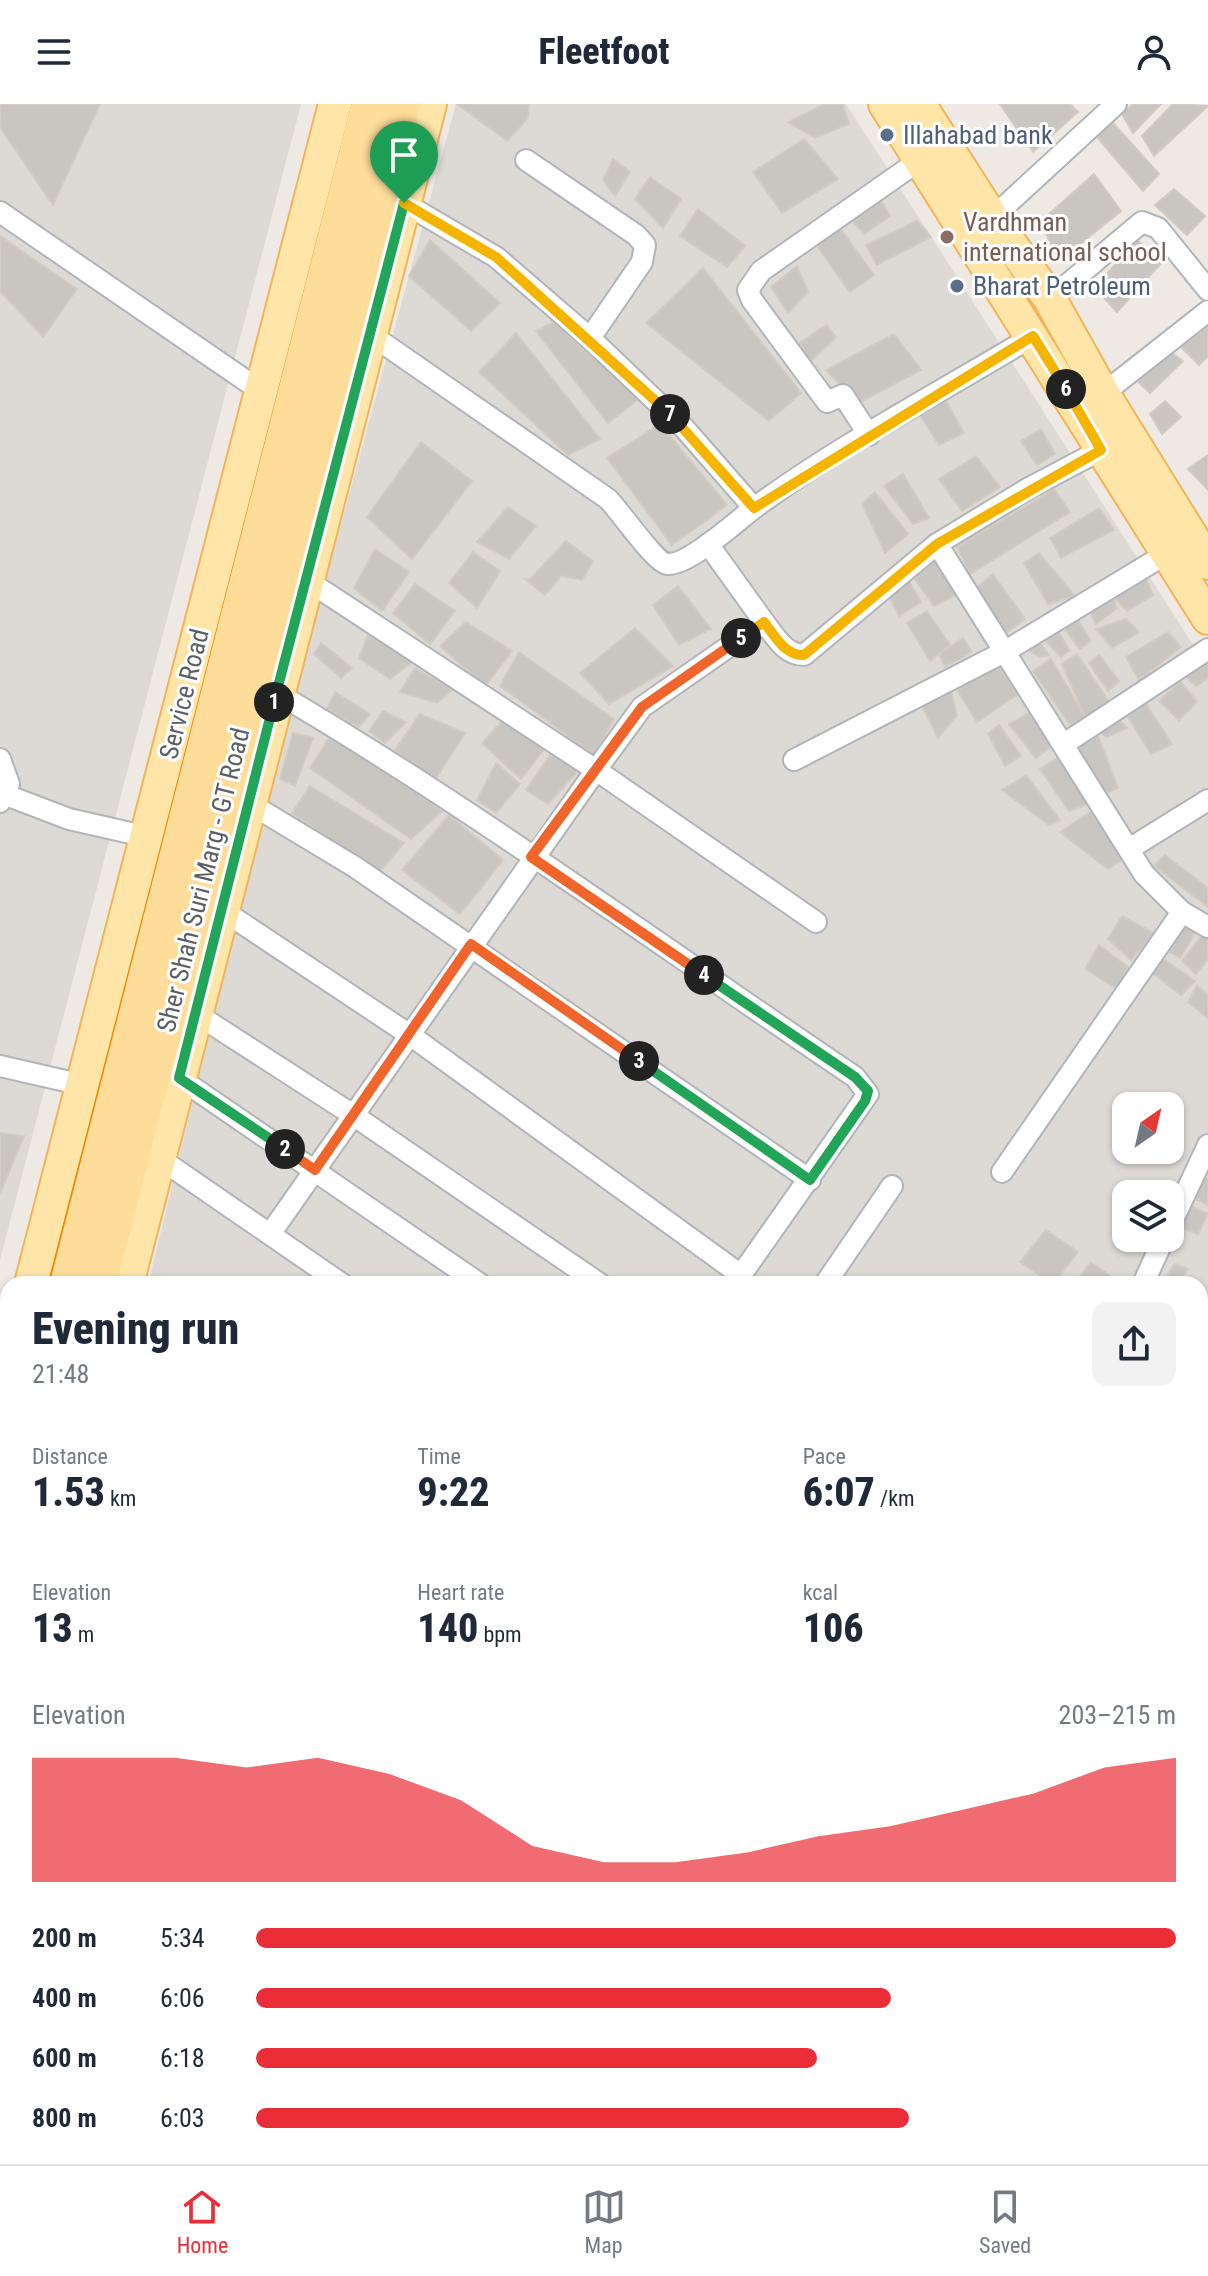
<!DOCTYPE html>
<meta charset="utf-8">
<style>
:root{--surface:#fff;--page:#f2f2f3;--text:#1f2937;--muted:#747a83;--line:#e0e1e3;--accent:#eb2d37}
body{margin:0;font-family:"Roboto Condensed",sans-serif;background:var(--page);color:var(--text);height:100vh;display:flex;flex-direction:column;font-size:30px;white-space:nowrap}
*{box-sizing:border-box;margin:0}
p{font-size:26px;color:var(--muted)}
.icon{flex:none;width:44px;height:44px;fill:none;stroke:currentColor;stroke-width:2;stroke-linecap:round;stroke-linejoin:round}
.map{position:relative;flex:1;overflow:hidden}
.drawer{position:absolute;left:0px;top:1172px;width:1208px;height:888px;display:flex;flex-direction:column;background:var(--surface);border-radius:24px 24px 0 0;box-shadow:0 2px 6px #0004}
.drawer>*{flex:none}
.needle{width:52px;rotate:34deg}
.tools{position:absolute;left:1112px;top:988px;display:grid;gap:16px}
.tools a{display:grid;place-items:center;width:72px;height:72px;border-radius:16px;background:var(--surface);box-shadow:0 2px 6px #0004;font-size:40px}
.pin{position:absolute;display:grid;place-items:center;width:68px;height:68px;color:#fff;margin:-82px -34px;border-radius:50% 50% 50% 0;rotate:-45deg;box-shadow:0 0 8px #0007}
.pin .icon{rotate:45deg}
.km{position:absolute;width:40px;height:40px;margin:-20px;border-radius:50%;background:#222;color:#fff;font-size:22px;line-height:40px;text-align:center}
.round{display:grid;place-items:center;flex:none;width:84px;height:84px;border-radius:16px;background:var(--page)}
.overview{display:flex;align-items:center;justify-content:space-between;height:136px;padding:0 32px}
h1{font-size:44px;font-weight:800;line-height:60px}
.stats{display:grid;grid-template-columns:repeat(3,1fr);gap:12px;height:136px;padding:8px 32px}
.stats div{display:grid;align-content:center}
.stats b{font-size:40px;font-weight:800}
.stats small{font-size:22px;font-weight:400}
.stats p{font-size:22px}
.chart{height:224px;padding:16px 32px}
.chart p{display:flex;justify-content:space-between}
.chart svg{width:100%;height:144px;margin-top:8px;fill:var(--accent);opacity:.7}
ul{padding:0 32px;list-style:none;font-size:26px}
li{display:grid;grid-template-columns:128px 96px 1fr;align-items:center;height:60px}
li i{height:20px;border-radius:10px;background:var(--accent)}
header{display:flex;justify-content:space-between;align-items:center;height:104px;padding:0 32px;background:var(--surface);font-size:36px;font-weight:800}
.menu{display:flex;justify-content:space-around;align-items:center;height:112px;border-top:2px solid var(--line);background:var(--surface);font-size:22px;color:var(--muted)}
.menu a{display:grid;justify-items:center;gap:4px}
.menu .current{color:var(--accent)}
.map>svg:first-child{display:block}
.industrial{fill:#dddad6;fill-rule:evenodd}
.building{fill:#c9c5c0;stroke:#d3cbc2;stroke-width:2}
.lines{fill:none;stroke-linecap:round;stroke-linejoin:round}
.minor-casing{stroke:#b1b5b9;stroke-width:24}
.primary-casing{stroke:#f3b358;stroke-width:36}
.trunk-casing{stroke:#f28600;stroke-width:38}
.minor{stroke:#fff;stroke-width:20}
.primary{stroke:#ffe5a8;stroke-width:32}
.trunk{stroke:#fedc9a;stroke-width:34}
.trunk-bridge-casing{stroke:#f28600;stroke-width:38;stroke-linecap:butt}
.trunk-bridge{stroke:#fedc9a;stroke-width:34}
.split-1-casing{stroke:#fff;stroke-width:16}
.split-2-casing{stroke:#fff;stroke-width:16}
.split-3-casing{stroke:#fff;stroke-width:16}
.split-4-casing{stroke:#fff;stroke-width:16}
.split-5-casing{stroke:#fff;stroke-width:16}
.split-6-casing{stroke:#fff;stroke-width:16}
.split-7-casing{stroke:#fff;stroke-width:16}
.split-8-casing{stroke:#fff;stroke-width:16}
.split-1{stroke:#22a559;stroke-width:10}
.split-2{stroke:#22a559;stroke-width:10}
.split-3{stroke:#f0652b;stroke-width:10}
.split-4{stroke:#22a559;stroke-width:10}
.split-5{stroke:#f0652b;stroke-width:10}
.split-6{stroke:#f5b400;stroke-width:10}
.split-7{stroke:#f5b400;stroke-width:10}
.split-8{stroke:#f5b400;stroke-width:10}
.service-dot{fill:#5c6f8a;stroke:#fff;stroke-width:3}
.education-dot{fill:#8d6e63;stroke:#fff;stroke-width:3}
.labels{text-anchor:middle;stroke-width:6;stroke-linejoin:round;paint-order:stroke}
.service-label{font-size:26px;fill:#4e5e75;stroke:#fff;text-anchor:start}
.education-label{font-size:26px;fill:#785e54;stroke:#fff;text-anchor:start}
.street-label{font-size:26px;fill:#5b6064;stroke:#fff}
</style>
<header><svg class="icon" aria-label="menu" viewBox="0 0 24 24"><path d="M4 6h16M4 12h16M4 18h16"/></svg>Fleetfoot<svg class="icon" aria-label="person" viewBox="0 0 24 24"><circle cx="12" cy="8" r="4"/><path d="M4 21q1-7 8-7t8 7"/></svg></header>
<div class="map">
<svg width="1208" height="2060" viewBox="0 0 1208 2060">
<rect width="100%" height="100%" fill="#eeeae3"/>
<g class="industrial">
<polygon points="0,0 301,0 0,1156"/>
<path d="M456,0H846L1208,564V1524L1200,1529V1180H148L274,665ZM1126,1002H1170V1046H1126ZM1126,1090H1170V1134H1126Z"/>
<polygon points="8,1749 8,2052 920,2052 918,2060 0,2060 0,1781"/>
</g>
<g class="building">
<polygon points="0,0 100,0 53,101 0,23"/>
<polygon points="457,0 529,0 528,14 507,37"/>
<polygon points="825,0 843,0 849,20 815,34 788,18"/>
<polygon points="1000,0 1070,0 1078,8 1033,48"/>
<polygon points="1133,0 1161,0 1133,29 1122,10"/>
<polygon points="1173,0 1208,2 1154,52 1142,32"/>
<polygon points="1112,18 1159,70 1143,87 1097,33"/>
<polygon points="804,35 838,75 782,109 753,68"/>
<polygon points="613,55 630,68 615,92 603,76"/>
<polygon points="1094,70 1121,107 1058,158 1041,117"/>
<polygon points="650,73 681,95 663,124 635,95"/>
<polygon points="1174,85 1205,112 1187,131 1155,101"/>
<polygon points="881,96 890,112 864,130 853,118"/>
<polygon points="698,105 745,142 727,163 680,132"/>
<polygon points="917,117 931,133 877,161 866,141"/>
<polygon points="840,124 874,171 850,188 817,142"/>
<polygon points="0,132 77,185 43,233 0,187"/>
<polygon points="430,136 500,199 471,227 409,172"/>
<polygon points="1138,137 1162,158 1117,208 1094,183"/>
<polygon points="797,162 808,188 788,209 771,183"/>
<polygon points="703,164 801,289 769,317 646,219"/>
<polygon points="557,216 640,294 608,319 536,227"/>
<polygon points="826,221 836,233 810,258 800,239"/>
<polygon points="1208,223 1208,252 1199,261 1181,243"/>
<polygon points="516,229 600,335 568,351 479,268"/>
<polygon points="894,230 921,266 859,299 826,266"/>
<polygon points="1171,248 1183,257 1150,289 1135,275"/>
<polygon points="946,297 964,329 939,341 920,311"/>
<polygon points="1165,297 1181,313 1162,330 1150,310"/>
<polygon points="660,320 727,401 672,441 607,354"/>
<polygon points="1041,325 1055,350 1037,361 1021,337"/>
<polygon points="421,338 472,377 412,455 367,413"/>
<polygon points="1208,351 1208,386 1188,365"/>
<polygon points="976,352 1000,383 962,407 939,375"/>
<polygon points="903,370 929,414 913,420 884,382"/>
<polygon points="1054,385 1070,408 970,470 957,443"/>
<polygon points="875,388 908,430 885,449 862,400"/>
<polygon points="508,403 536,422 509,455 477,438"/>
<polygon points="1099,404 1114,426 1061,454 1050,434"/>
<polygon points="566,437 593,457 582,476 561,472 545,491 525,475 530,475"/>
<polygon points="375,445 409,468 382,507 354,484"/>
<polygon points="473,448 500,467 477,504 449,479"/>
<polygon points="1039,449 1075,492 1048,500 1024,459"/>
<polygon points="936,455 958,490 934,502 915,475"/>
<polygon points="993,470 1025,515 1004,530 976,484"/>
<polygon points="1145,473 1153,491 1127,507 1111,490"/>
<polygon points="908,476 921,498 899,512 886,487"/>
<polygon points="415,480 455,507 430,540 393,509"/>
<polygon points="678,482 711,525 679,541 653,501"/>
<polygon points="1111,490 1117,504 1096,520 1088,504"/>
<polygon points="927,507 950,541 930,557 907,519"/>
<polygon points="1076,513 1091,537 1080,545 1064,524"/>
<polygon points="1126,515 1139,528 1112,544 1096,525"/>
<polygon points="466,518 512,547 485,582 440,542"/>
<polygon points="635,524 673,562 609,600 580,569"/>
<polygon points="1058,527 1069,546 1061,553 1045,536"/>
<polygon points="1168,528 1181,543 1139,576 1126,553"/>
<polygon points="368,531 413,557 390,575 359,554"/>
<polygon points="963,534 972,548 945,563 939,550"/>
<polygon points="1038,537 1049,551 1039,553 1026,544"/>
<polygon points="321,539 352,564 341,574 314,550"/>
<polygon points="519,548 614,615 594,651 500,582"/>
<polygon points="1077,550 1109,598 1085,613 1062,560"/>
<polygon points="1099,551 1119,577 1108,587 1089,559"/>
<polygon points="1051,555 1085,613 1070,621 1033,567"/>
<polygon points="1208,558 1208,574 1196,582 1181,569"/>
<polygon points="998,561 1017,591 977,618 957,586"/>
<polygon points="415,564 452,586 437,599 400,588"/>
<polygon points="1180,577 1197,598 1179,616 1159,597"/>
<polygon points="951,587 957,611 938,634 921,600"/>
<polygon points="335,588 370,610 359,623 327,605"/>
<polygon points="1146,600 1172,640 1151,650 1127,611"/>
<polygon points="383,607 406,618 385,639 369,627"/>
<polygon points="1029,609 1052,642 1036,654 1009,620"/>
<polygon points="420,610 465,629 435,676 395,646"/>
<polygon points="506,613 548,640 521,675 482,639"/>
<polygon points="1118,615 1127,624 1107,633 1099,628"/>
<polygon points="999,621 1021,652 1005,662 988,630"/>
<polygon points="333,628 442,707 411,735 310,664"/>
<polygon points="293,629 313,634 295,682 280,675"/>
<polygon points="1098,632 1118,684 1104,690 1075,644"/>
<polygon points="550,651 578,667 548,700 526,686"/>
<polygon points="1061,652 1088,700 1069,707 1040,665"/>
<polygon points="496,659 520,680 496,709 477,696"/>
<polygon points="1026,671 1060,716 1049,721 1002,686"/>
<polygon points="310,682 404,739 378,770 292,709"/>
<polygon points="1090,708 1125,754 1108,765 1060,728"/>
<polygon points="449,711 503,756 460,810 402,766"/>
<polygon points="1165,751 1208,784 1208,803 1154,762"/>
<polygon points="1122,812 1154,829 1131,856 1108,835"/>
<polygon points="1182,818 1196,827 1180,854 1166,846"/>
<polygon points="1203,830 1208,833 1208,855 1196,870 1182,857"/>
<polygon points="1099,841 1128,863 1117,885 1085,865"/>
<polygon points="1162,854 1195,877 1181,891 1151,868"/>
<polygon points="1197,881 1208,891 1208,914 1188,898"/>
<polygon points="0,1029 24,1032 0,1089"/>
<polygon points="1203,1073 1208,1075 1208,1101 1192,1093"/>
<polygon points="1186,1100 1208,1110 1198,1130 1176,1122"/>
<polygon points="1046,1126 1078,1148 1053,1180 1020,1158"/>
<polygon points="1091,1158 1121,1180 1074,1180"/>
<polygon points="1175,1160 1188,1165 1178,1180 1149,1180 1153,1168 1164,1176"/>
<polygon points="1200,1188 1208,1193 1208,1201 1200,1214"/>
<polygon points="1,1776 8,1780 8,1875 0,1870"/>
<polygon points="0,1965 8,1970 8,2052 15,2052 11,2060 0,2060"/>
</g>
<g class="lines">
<defs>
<g id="minor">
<polyline points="526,56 636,131 645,141 642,158 590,234"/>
<polyline points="404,99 496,153 590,234 685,325 754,404"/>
<polyline points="0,108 261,287"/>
<polyline points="992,114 1116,0"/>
<polyline points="1050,195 1142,118 1158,124 1208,186"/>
<path d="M370,230L608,395C620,407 656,460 668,460C689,461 737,417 754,404C841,340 941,288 1033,232"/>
<polyline points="1095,296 1208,207"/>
<polyline points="869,331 843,291 827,298 752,196 748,186 761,167 920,56"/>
<polyline points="708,440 764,518"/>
<polyline points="937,440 1144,770 1182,808 1208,823"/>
<path d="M305,475L596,666L642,603L764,518C775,532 785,551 804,551L937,440L1029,384L1101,346"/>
<polyline points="1064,640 1208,545"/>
<polyline points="0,655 9,680 0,698"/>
<polyline points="794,656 1004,548 1166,450"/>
<polyline points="6,691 69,715 148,733"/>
<polyline points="249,699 355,763 810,1076"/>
<polyline points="1129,745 1208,696"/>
<path d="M222,806L410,931L741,1171L868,990L855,973C663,844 476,706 277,589"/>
<polyline points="195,909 353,1011 600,1180"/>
<polyline points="0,962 83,981"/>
<polyline points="179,974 480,1180"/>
<polyline points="159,1054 342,1180"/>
<polyline points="1002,1068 1182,808"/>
<polyline points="1170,1122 1208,1041"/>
<polyline points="270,1130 596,666 816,818"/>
<polyline points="825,1180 892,1082"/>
<polyline points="1143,1180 1164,1134"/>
<polyline points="1200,1234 1208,1221"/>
<polyline points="1200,1391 1208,1386"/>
<polyline points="1200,1535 1208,1530"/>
<polyline points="1200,1556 1208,1551"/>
<polyline points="1200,1574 1208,1569"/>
<polyline points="1200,1622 1208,1628"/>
<polyline points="1200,1730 1208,1736"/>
<polyline points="1200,1821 1208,1827"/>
<polyline points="1200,1910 1208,1915"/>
<polyline points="0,1947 8,1935"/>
<polyline points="1200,2033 1208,2039"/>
<polyline points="153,2052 164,2060"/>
<polyline points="438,2052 445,2060"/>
<polyline points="821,2052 834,2060"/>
<polyline points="1027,2052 1038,2060"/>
<polyline points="190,2060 196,2052"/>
<polyline points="328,2060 334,2052"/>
<polyline points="926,2060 928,2052"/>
<polyline points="943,2060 944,2052"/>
<polyline points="959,2060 960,2052"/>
</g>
<g id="primary">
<polyline points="885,0 1208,514"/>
<polyline points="919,0 992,114 1050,195 1102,288 1208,459"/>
<polyline points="31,1180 335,0"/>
<polyline points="127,1180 430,0"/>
<polyline points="0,1299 8,1268"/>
<polyline points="0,1613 8,1611"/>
<polyline points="0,1648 8,1666"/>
<polyline points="0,1707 8,1677"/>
</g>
<g id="trunk">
<polyline points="67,1180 369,0"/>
<polyline points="99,1180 403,0"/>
<polyline points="0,1570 8,1537"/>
</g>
</defs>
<use href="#minor" class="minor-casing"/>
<use href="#primary" class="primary-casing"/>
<use href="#trunk" class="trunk-casing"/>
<use href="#minor" class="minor"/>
<use href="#primary" class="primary"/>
<use href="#trunk" class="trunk"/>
<defs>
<polyline id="trunk-bridge" points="0,1443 6,1417"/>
</defs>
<use href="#trunk-bridge" class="trunk-bridge-casing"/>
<use href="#trunk-bridge" class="trunk-bridge"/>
</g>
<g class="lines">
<defs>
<polyline id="split-1" points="274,598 404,99"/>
<polyline id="split-2" points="274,598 179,974 285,1045"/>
<polyline id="split-3" points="285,1045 315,1066 471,840 639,957"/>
<polyline id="split-4" points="639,957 810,1076 865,997 868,987 855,973 704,871"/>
<polyline id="split-5" points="704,871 531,753 642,603 741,534"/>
<path id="split-6" d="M741,534L764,518C775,532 785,552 804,551L937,440L1101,346L1066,285"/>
<polyline id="split-7" points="670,310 754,404 1033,232 1066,285"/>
<polyline id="split-8" points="404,99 496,153 670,310"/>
</defs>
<use href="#split-1" class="split-1-casing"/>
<use href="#split-2" class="split-2-casing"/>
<use href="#split-3" class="split-3-casing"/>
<use href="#split-4" class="split-4-casing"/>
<use href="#split-5" class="split-5-casing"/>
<use href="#split-6" class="split-6-casing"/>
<use href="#split-7" class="split-7-casing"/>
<use href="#split-8" class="split-8-casing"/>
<use href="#split-1" class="split-1"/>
<use href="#split-2" class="split-2"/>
<use href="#split-3" class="split-3"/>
<use href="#split-4" class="split-4"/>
<use href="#split-5" class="split-5"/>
<use href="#split-6" class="split-6"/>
<use href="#split-7" class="split-7"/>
<use href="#split-8" class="split-8"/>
</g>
<g class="service-dot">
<circle cx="887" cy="31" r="8"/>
<circle cx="957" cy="182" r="8"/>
</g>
<circle class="education-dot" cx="947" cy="133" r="8"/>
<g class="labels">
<g class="service-label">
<text x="903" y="40">Illahabad bank</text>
<text x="973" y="191">Bharat Petroleum</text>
</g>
<g class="education-label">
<text x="963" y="127">Vardhman<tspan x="963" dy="30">international school</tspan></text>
</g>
<g class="street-label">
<text transform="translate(184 590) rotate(-76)" y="9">Service Road</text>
<text transform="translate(203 776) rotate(-76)" y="9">Sher Shah Suri Marg - GT Road</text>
</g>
</g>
</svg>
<div class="tools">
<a><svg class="needle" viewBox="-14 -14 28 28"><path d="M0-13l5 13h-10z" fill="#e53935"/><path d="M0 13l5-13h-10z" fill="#747a83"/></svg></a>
<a><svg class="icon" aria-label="layers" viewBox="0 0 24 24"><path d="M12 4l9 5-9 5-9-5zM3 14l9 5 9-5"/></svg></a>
</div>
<div class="pin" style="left:404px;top:99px;background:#1e9e55"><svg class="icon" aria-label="arrive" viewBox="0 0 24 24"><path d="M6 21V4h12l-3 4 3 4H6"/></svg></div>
<b class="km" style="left:274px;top:598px">1</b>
<b class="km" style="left:285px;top:1045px">2</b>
<b class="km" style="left:639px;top:957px">3</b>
<b class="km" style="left:704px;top:871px">4</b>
<b class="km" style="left:741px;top:534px">5</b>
<b class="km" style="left:1066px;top:285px">6</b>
<b class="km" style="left:670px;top:310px">7</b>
<section class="drawer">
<div class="overview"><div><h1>Evening run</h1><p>21:48</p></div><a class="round"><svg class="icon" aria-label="share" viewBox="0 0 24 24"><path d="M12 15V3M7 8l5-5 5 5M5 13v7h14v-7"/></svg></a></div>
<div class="stats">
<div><p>Distance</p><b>1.53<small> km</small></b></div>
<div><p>Time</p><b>9:22</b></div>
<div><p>Pace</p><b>6:07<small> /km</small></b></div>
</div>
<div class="stats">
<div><p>Elevation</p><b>13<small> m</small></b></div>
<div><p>Heart rate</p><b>140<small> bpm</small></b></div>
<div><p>kcal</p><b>106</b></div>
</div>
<div class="chart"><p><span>Elevation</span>203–215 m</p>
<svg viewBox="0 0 160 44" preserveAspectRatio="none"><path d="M0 44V6L10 6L20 6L30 9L40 6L50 11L60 19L70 33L80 38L90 38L100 35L110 30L120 27L130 22L140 17L150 9L160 6V44z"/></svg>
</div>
<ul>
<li><b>200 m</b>5:34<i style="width:100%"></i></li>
<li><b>400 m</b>6:06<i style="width:69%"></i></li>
<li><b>600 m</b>6:18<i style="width:61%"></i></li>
<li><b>800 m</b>6:03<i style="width:71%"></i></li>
</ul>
</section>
</div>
<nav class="menu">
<a class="current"><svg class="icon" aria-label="home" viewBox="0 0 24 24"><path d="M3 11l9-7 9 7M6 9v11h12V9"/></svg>Home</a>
<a><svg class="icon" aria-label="map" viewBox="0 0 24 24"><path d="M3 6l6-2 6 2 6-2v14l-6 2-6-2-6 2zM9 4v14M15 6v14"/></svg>Map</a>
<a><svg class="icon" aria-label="saved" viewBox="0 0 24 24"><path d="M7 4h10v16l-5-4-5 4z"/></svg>Saved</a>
</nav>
